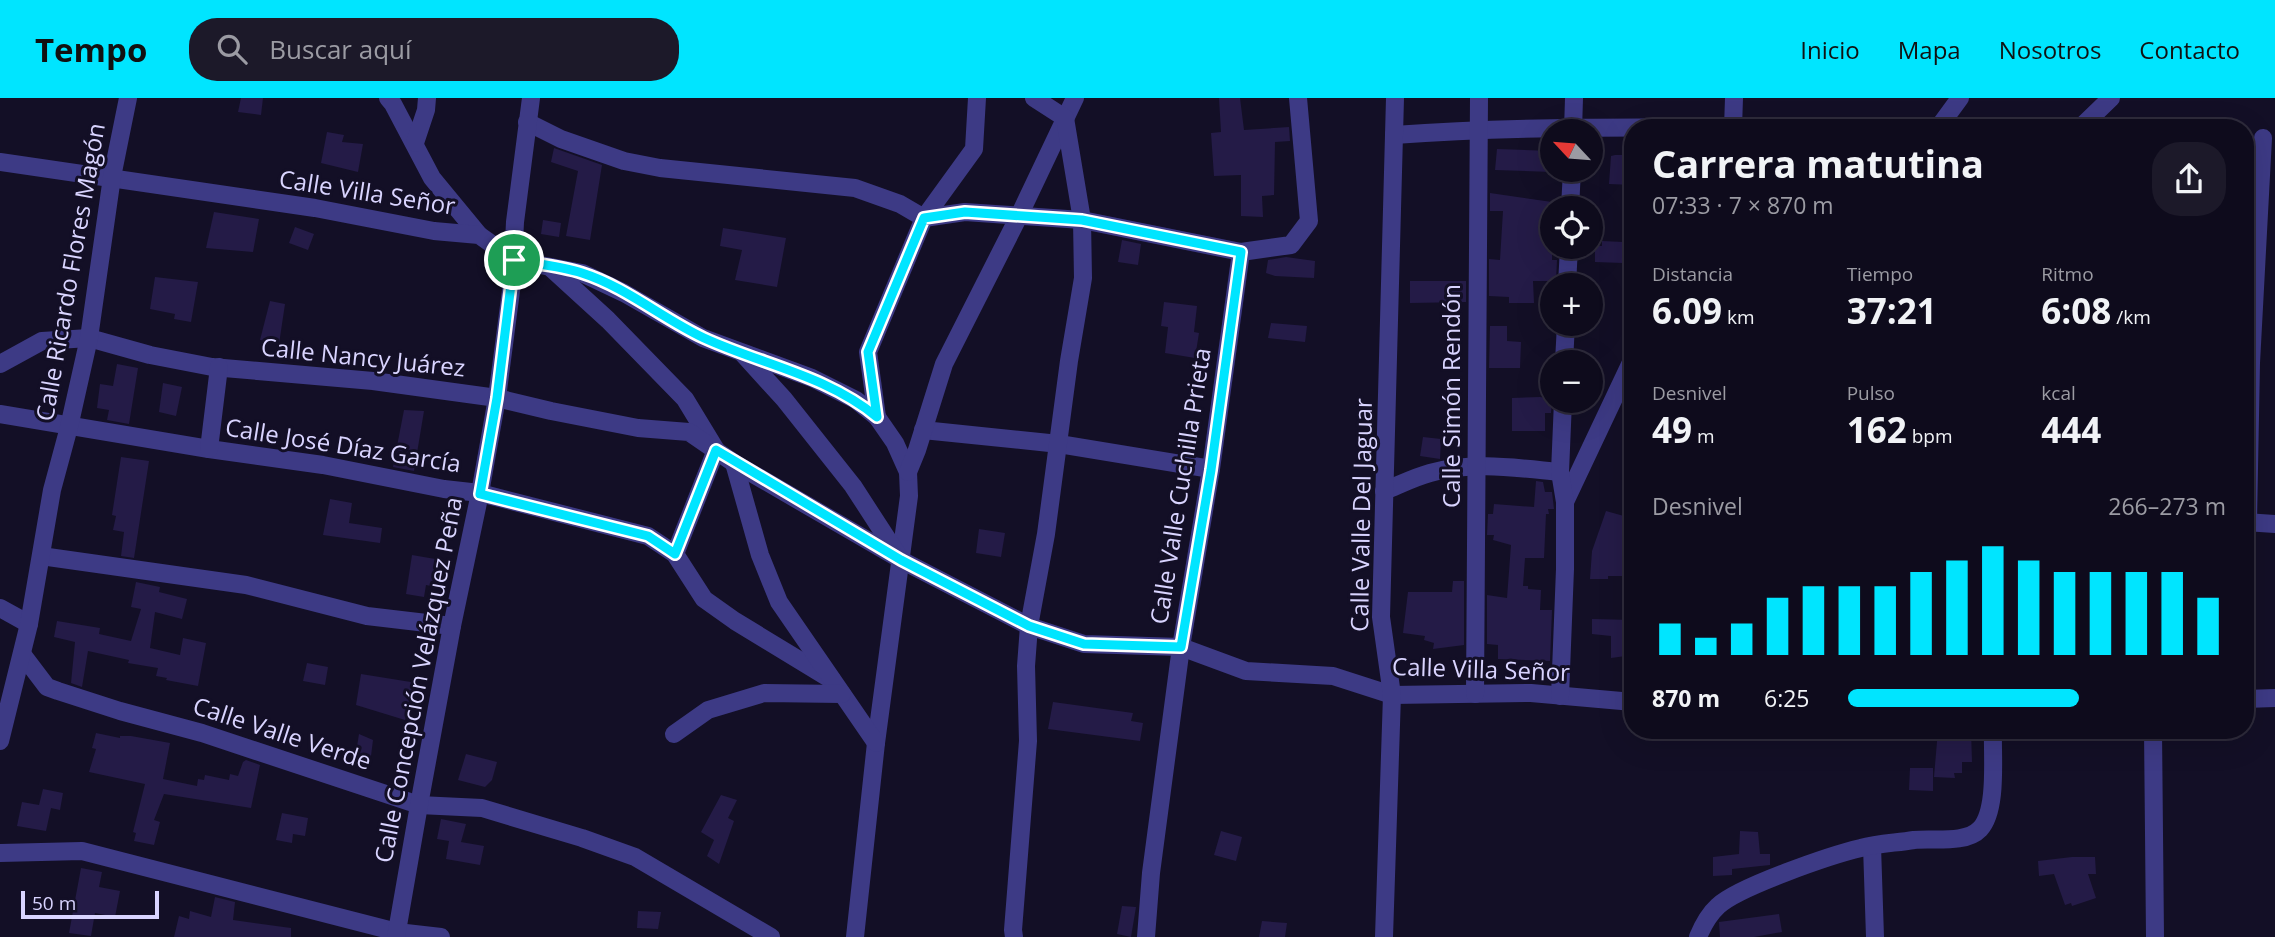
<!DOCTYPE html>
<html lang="es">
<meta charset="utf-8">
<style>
:root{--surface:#0e0b1c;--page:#1c1929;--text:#f1f3f6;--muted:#9b9ba3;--line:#2e2b3b;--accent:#00e5ff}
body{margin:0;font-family:"Open Sans",sans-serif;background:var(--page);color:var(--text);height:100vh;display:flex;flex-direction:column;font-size:26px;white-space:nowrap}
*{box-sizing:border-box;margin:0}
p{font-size:23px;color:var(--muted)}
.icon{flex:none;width:38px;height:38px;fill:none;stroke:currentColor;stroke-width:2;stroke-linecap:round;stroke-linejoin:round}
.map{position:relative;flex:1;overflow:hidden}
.sheet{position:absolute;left:1624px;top:21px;width:630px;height:620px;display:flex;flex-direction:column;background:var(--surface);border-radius:28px;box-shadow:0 7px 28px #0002,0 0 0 2px var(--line)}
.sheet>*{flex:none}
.needle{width:46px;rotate:296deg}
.tools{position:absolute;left:1540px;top:21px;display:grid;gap:14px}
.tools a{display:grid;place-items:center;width:63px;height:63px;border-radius:50%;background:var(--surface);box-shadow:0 7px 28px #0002,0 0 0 2px var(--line);font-size:35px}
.scale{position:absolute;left:21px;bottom:18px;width:138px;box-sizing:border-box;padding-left:7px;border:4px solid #d9d4ff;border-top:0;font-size:19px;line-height:24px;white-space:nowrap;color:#d9d4ff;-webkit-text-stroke:5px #130f26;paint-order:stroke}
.pin{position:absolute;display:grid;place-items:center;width:60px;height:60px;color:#fff;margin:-30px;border:4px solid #fff;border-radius:50%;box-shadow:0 2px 7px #0007}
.round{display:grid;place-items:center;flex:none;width:74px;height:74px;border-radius:28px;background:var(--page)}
.summary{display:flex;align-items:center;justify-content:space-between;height:119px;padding:0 28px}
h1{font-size:38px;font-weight:700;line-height:52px}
.figures{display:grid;grid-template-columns:repeat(3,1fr);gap:10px;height:119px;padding:7px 28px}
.figures div{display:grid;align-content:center}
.figures b{font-size:35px;font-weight:700}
.figures small{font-size:19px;font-weight:400}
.figures p{font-size:19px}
.chart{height:196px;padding:14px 28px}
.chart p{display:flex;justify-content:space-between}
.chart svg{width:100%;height:126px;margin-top:7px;stroke:var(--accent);stroke-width:6}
ul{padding:0 28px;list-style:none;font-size:23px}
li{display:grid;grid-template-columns:112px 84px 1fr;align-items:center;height:52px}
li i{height:18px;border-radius:9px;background:var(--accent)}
header{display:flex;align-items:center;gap:42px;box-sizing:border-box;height:98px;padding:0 35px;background:var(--accent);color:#111}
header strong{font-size:33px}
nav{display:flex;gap:38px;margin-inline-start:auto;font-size:24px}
.search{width:490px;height:63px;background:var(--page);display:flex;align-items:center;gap:18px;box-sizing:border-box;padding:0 24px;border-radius:28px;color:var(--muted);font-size:26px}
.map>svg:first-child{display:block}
.building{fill:#241b47}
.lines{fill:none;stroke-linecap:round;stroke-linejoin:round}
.minor{stroke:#3d3a85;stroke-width:18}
.route-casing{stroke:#fff;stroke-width:14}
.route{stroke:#00e5ff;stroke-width:9}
.labels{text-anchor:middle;stroke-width:6;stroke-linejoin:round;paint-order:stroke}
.street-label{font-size:24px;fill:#d9d4ff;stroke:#130f26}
</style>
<header>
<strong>Tempo</strong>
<div class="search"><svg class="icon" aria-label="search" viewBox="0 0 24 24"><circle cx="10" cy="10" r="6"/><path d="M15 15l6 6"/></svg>Buscar aquí</div>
<nav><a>Inicio</a><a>Mapa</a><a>Nosotros</a><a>Contacto</a></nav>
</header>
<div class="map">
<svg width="2275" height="839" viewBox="0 0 2275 839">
<rect width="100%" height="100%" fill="#130f26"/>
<g class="building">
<polygon points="241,0 263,0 261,17 238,14"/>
<polygon points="1219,0 1240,0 1244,32 1289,29 1290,43 1275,44 1274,97 1262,98 1263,119 1241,118 1241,77 1214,78 1211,35 1221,34"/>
<polygon points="327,34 344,37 342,44 363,46 358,74 321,65"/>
<polygon points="554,50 602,67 590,142 566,138 578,73 551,64"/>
<polygon points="1497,51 1552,53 1552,74 1495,72"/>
<polygon points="1615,57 1633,57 1633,87 1609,86 1611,58"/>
<polygon points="1490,95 1552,104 1552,162 1557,162 1556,183 1533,183 1534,205 1509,205 1509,199 1489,198 1489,161 1500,162 1503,113 1490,113"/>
<polygon points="214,114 259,121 253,154 206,150"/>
<polygon points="543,122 561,125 559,139 541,136"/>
<polygon points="295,129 314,136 308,152 289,145"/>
<polygon points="723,130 786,140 777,189 735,182 742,152 720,148"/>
<polygon points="1122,142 1141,146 1138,167 1118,164"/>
<polygon points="1602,143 1623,144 1623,165 1595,164 1595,148 1602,148"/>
<polygon points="1286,159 1315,163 1314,180 1275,178 1266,175 1268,162"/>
<polygon points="155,179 198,184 191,224 174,221 175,216 150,211"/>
<polygon points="1410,183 1466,183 1466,204 1410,205"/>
<polygon points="270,203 285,206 279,246 260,242"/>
<polygon points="1164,204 1197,208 1194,234 1199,235 1195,260 1165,255 1168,229 1161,228"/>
<polygon points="1271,225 1307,228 1305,244 1268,240"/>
<polygon points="1490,228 1507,228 1507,243 1521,244 1520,270 1489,270"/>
<polygon points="117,266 138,270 129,326 107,322 109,312 97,310 100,286 113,288"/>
<polygon points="163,285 182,289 176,318 159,314"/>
<polygon points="1540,299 1552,301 1551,315 1545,315 1545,333 1512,333 1512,300"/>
<polygon points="404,312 424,313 414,373 393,369"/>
<polygon points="1423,339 1441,341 1440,361 1420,358"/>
<polygon points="121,359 149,363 134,460 121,458 124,434 113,432 116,418 112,417"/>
<polygon points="1536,383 1543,384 1545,394 1552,394 1554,411 1548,411 1549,416 1546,416 1544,460 1525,460 1523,488 1528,488 1528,491 1541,492 1540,512 1552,512 1550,563 1498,561 1498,547 1487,546 1487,497 1507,500 1511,447 1493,442 1494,437 1487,437 1488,416 1493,416 1494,406 1534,409"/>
<polygon points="330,401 352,405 349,425 382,430 380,445 323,437"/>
<polygon points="1606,413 1631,420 1627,463 1624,462 1624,478 1608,478 1608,481 1590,481 1592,453"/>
<polygon points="979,431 1005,435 1001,459 976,455"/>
<polygon points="412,457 441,462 436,489 426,487 424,499 406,496"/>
<polygon points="1453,483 1464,483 1464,547 1433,551 1434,545 1424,542 1425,538 1403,535 1408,494 1452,494"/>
<polygon points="136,484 160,489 159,494 187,501 182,521 155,514 150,550 180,557 183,540 206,545 198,588 166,582 167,580 156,578 158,570 128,565 129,562 88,553 82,589 71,585 75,544 54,539 57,523 100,530 99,536 131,543 141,511 131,509"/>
<polygon points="1592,521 1633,522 1633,557 1611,560 1611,538 1592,536"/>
<polygon points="307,565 328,569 325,587 303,583"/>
<polygon points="361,576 417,585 413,604 405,622 356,607"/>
<polygon points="1053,604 1133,615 1131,623 1143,625 1140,643 1048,631"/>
<polygon points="1938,632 1971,632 1972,664 1962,664 1962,675 1954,675 1955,680 1934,679"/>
<polygon points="96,635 120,640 120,638 131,638 170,645 163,681 197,688 198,681 204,682 205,677 229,682 230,676 238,678 243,664 246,662 260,667 251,710 164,696 154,722 160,724 154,747 134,743 136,735 133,734 145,686 89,674 96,651 92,650"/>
<polygon points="359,636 373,642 371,658 356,655"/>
<polygon points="466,656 497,664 492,682 485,689 458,682"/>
<polygon points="1910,670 1933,670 1933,693 1909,692"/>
<polygon points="43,691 63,695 60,712 51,710 46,733 17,728 22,704 39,707"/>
<polygon points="721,697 737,702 728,720 734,723 719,766 707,758 714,742 701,734"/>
<polygon points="282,715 308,720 305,738 293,736 292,745 276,742"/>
<polygon points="441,721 466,726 461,744 455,743 484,748 480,767 446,761 449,743 437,741"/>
<polygon points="1221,733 1242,739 1236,763 1214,757"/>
<polygon points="1740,733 1758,734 1760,756 1770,756 1770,767 1732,771 1732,777 1713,778 1713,759 1739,756"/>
<polygon points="2072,759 2095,759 2096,776 2088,776 2096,800 2072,808 2071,805 2065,807 2054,776 2039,778 2038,763"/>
<polygon points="81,770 102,774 99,789 120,793 115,819 95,815 91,838 69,835"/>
<polygon points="215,799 235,804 233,822 291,830 291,839 174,839 179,818 189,821 190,813 211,819"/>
<polygon points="1122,808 1136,809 1131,839 1117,836"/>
<polygon points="638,813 661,814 658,831 637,830"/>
<polygon points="1779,816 1782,834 1754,839 1720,839 1719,824"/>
<polygon points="1262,823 1287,825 1285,839 1259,839"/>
</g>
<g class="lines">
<g class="minor">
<polyline points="388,0 393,6 432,80 479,137"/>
<polyline points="527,24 561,41 624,63 660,70 855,90 900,106 924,120 965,114 1082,122 1241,154 1291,147 1309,123 1298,0"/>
<polyline points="1733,30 1734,0"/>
<polyline points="1938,30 1960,0"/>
<polyline points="2080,30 2111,0"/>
<polyline points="1573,33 1574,0"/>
<path d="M1394,37C1519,28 1641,29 1766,30"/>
<polyline points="415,45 426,12 427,0"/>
<polyline points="0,64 315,110 434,133 479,137 514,162 582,175 624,195 703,240 812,280 856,302 877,319 895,345 908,374 909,398 876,645 855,839"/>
<polyline points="1570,110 1572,72"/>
<polyline points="550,169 608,222 685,301 716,352 675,456"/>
<polyline points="1567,187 1569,149"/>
<polyline points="743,256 784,301 853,388 901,462 1029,528 1084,546 1181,549 1246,573 1333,578 1392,597 1531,595 1633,604"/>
<polyline points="1564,264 1566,226"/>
<polyline points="0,266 42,243 89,240 150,257 212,269 373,283 497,300 551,313 638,330 689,334 734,365 898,460"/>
<polyline points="0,316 209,351 323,367 444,391 480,395 648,438 675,456 704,501 735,523 832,582"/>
<polyline points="877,319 868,254 924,120 974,51 977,0"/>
<polyline points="923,332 1059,346 1211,371"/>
<polyline points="209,351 219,269"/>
<polyline points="734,365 760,457 779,504 876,645"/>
<polyline points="908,374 917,352 944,266 1019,118 1075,0"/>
<path d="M1384,393C1399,387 1415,379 1430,375C1472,363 1517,370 1560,374"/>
<polyline points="1565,404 1633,260"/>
<polyline points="2245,424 2275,426"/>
<polyline points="2248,424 2251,265 2263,40"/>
<polyline points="41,458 246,487 367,518 452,528"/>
<polyline points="0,510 29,526"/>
<polyline points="22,556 47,589 58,593 120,613 202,635 419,707 482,710 582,740 635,759 771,839"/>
<polyline points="1475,596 1479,0"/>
<polyline points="1560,598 1565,471 1565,404 1560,374 1563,303"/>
<polyline points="2245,601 2275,600"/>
<polyline points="2153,632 2155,839"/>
<polyline points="674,636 708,612 764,595 842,596"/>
<polyline points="0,643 29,526 52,392 69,329 89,240 112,79 128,0"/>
<polyline points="1872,748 1875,839"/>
<polyline points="0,755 82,753 397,834 441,839"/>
<polyline points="396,839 419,707 452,528 480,395 497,300 512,185 515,124 531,0"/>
<polyline points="1014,839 1013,832 1028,643 1026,568 1029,528 1046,436 1069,263 1083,180 1082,122 1065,20 1034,0"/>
<polyline points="1146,839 1151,775 1181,549 1211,371 1241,154"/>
<polyline points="1384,839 1392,597 1381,519 1395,0"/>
<path d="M1698,839C1703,827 1708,817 1718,808C1738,789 1831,757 1861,750C1878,745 1896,745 1914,742C1933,740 1966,746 1980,731C1998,712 1992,657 1993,632"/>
</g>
</g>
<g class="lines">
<defs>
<path id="route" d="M965,114L1082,122L1241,154L1211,372L1181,549L1084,546L1029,528L901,462L716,352L675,456L648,438L480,396L497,300L514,162C536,166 561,168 582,175C626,189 663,221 704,240C763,267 826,277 877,319L868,254L924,120Z"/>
</defs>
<use href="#route" class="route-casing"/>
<use href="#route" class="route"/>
</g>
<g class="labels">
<g class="street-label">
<text transform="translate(367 95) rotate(9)" y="8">Calle Villa Señor</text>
<text transform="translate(71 174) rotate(-80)" y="8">Calle Ricardo Flores Magón</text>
<text transform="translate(363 260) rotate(6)" y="8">Calle Nancy Juárez</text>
<text transform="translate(1452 298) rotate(-90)" y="8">Calle Simón Rendón</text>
<text transform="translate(343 348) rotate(9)" y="8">Calle José Díaz García</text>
<text transform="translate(1181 388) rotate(-81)" y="8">Calle Valle Cuchilla Prieta</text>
<text transform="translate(1362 417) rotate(-89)" y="8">Calle Valle Del Jaguar</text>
<text transform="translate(1481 572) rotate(2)" y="8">Calle Villa Señor</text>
<text transform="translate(419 582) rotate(-79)" y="8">Calle Concepción Velázquez Peña</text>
<text transform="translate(282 636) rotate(18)" y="8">Calle Valle Verde</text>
</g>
</g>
</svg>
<div class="tools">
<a><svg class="needle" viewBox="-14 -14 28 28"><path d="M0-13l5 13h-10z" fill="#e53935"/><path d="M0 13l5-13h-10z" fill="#9b9ba3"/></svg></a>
<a><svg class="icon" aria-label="locate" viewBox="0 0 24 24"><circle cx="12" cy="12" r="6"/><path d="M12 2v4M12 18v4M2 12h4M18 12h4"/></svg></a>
<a>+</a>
<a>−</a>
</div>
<div class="scale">50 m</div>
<div class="pin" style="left:514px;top:162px;background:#1e9e55"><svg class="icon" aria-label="arrive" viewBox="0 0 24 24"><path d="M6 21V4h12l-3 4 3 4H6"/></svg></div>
<section class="sheet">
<div class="summary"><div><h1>Carrera matutina</h1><p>07:33 · 7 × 870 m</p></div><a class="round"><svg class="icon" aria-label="share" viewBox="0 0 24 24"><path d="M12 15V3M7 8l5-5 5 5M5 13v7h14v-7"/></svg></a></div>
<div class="figures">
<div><p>Distancia</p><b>6.09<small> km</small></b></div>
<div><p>Tiempo</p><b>37:21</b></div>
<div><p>Ritmo</p><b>6:08<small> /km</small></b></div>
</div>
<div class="figures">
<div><p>Desnivel</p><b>49<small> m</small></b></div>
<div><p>Pulso</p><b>162<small> bpm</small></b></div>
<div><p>kcal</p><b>444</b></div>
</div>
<div class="chart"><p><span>Desnivel</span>266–273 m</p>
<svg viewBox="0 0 160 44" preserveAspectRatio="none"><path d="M5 44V33M15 44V38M25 44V33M35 44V24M45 44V20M55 44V20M65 44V20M75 44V15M85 44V11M95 44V6M105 44V11M115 44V15M125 44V15M135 44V15M145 44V15M155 44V24"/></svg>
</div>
<ul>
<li><b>870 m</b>6:25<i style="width:61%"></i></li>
</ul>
</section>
</div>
